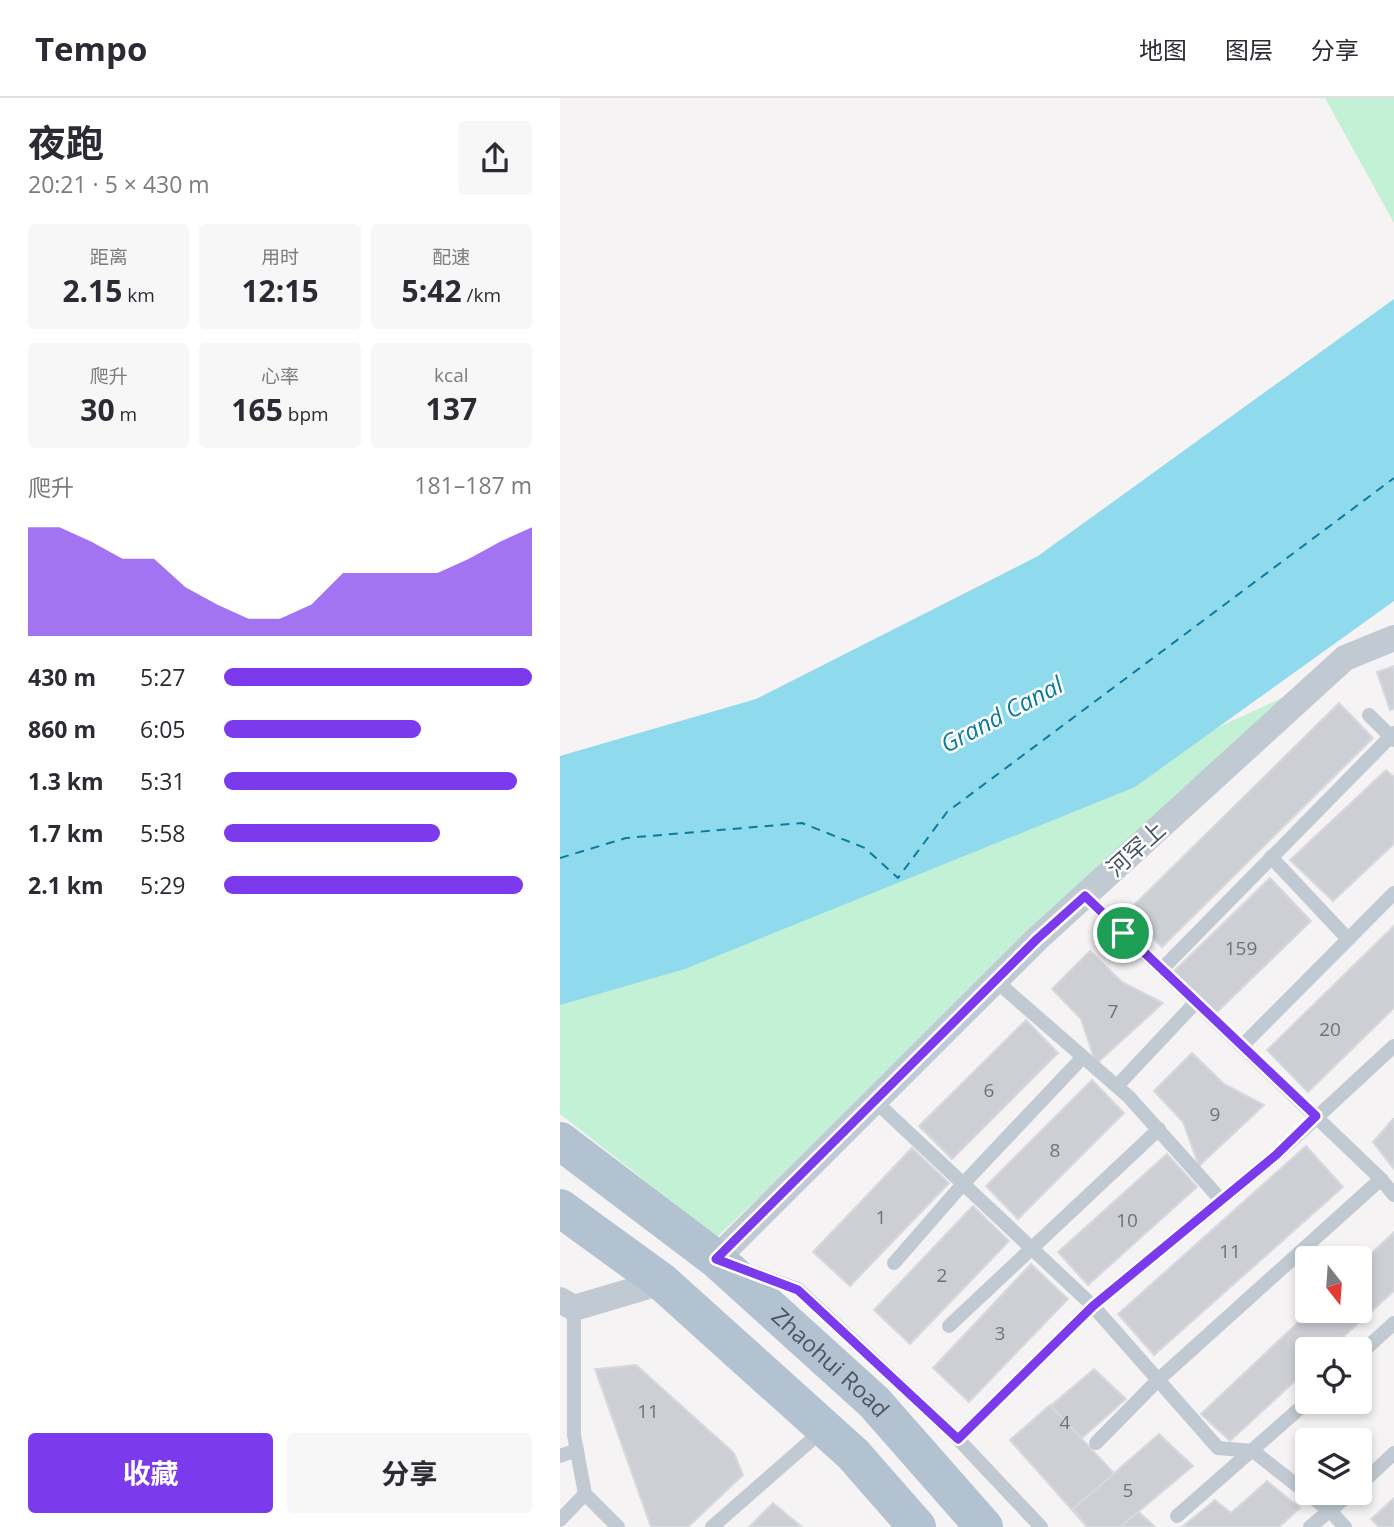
<!DOCTYPE html>
<html lang="zh">
<meta charset="utf-8">
<style>
:root{--surface:#fff;--page:#f7f7f7;--text:#2b2b33;--muted:#7c7c81;--line:#e1e1e2;--accent:#7c3aed}
body{margin:0;font-family:"Open Sans","Noto Sans SC",sans-serif;background:var(--page);color:var(--text);height:100vh;display:flex;flex-direction:column;font-size:26px;white-space:nowrap}
*{box-sizing:border-box;margin:0}
p{font-size:23px;color:var(--muted)}
.icon{flex:none;width:38px;height:38px;fill:none;stroke:currentColor;stroke-width:2;stroke-linecap:round;stroke-linejoin:round}
.map{position:relative;flex:1;overflow:hidden}
.drawer{display:flex;flex-direction:column;background:var(--surface);width:560px}
.drawer>*{flex:none}
.needle{width:46px;rotate:163deg}
.controls{position:absolute;left:735px;top:1148px;display:grid;gap:14px}
.controls a{display:grid;place-items:center;width:77px;height:77px;border-radius:7px;background:var(--surface);box-shadow:0 4px 10px #0003;font-size:35px}
.pin{position:absolute;display:grid;place-items:center;width:60px;height:60px;color:#fff;margin:-30px;border:4px solid #fff;border-radius:50%;box-shadow:0 2px 7px #0007}
.round{display:grid;place-items:center;flex:none;width:74px;height:74px;border-radius:7px;background:var(--page)}
.summary{display:flex;align-items:center;justify-content:space-between;height:119px;padding:0 28px}
h1{font-size:38px;font-weight:700;line-height:52px}
.stats{display:grid;grid-template-columns:repeat(3,1fr);gap:10px;height:119px;padding:7px 28px}
.stats div{display:grid;align-content:center;border-radius:7px;background:var(--page);text-align:center}
.stats b{font-size:30px;font-weight:700}
.stats small{font-size:19px;font-weight:400}
.stats p{font-size:19px}
.chart{height:196px;padding:14px 28px}
.chart p{display:flex;justify-content:space-between}
.chart svg{width:100%;height:126px;margin-top:7px;fill:var(--accent);opacity:.7}
.action{display:flex;gap:14px;margin-top:auto;padding:14px 28px}
.action a{flex:1;height:80px;border-radius:7px;background:var(--accent);color:#fff;font-size:28px;font-weight:700;line-height:80px;text-align:center}
.action a+a{background:var(--page);color:var(--text)}
ul{padding:0 28px;list-style:none;font-size:23px}
li{display:grid;grid-template-columns:112px 84px 1fr;align-items:center;height:52px}
li i{height:18px;border-radius:9px;background:var(--accent)}
header{display:flex;align-items:center;gap:42px;box-sizing:border-box;height:98px;padding:0 35px;background:var(--surface);border-bottom:2px solid var(--line)}
header strong{font-size:33px}
nav{display:flex;gap:38px;margin-inline-start:auto;font-size:24px}
main{display:flex;flex:1;min-height:0}
.map>svg:first-child{display:block}
.green{fill:#c3f1d5}
.water{fill:#90daee}
.lines{fill:none;stroke-linecap:round;stroke-linejoin:round}
.ferry{stroke:#0c7c9b;stroke-width:2;stroke-dasharray:9 7;stroke-linecap:butt}
.building{fill:#cdcfd5;stroke:#d7d9de;stroke-width:2}
.service{stroke:#c1cad2;stroke-width:14}
.minor{stroke:#c1cad2;stroke-width:26}
.primary{stroke:#b3c2d1;stroke-width:38}
.route-casing{stroke:#fff;stroke-width:14}
.route{stroke:#7c3aed;stroke-width:9}
.labels{text-anchor:middle;stroke-width:5;stroke-linejoin:round;paint-order:stroke}
.number-label{font-size:19px;fill:#6b747e}
.street-label{font-size:23px;fill:#4a5661;stroke:#fff}
.water-label{font-size:24px;font-style:italic;fill:#0c7c9b;stroke:#fff}
</style>
<header>
<strong>Tempo</strong>
<nav><a>地图</a><a>图层</a><a>分享</a></nav>
</header>
<main>
<section class="drawer">
<div class="summary"><div><h1>夜跑</h1><p>20:21 · 5 × 430 m</p></div><a class="round"><svg class="icon" aria-label="share" viewBox="0 0 24 24"><path d="M12 15V3M7 8l5-5 5 5M5 13v7h14v-7"/></svg></a></div>
<div class="stats">
<div><p>距离</p><b>2.15<small> km</small></b></div>
<div><p>用时</p><b>12:15</b></div>
<div><p>配速</p><b>5:42<small> /km</small></b></div>
</div>
<div class="stats">
<div><p>爬升</p><b>30<small> m</small></b></div>
<div><p>心率</p><b>165<small> bpm</small></b></div>
<div><p>kcal</p><b>137</b></div>
</div>
<div class="chart"><p><span>爬升</span>181–187 m</p>
<svg viewBox="0 0 160 44" preserveAspectRatio="none"><path d="M0 44V6L10 6L20 11L30 17L40 17L50 27L60 33L70 38L80 38L90 33L100 22L110 22L120 22L130 22L140 17L150 11L160 6V44z"/></svg>
</div>
<ul>
<li><b>430 m</b>5:27<i style="width:100%"></i></li>
<li><b>860 m</b>6:05<i style="width:64%"></i></li>
<li><b>1.3 km</b>5:31<i style="width:95%"></i></li>
<li><b>1.7 km</b>5:58<i style="width:70%"></i></li>
<li><b>2.1 km</b>5:29<i style="width:97%"></i></li>
</ul>
<div class="action"><a>收藏</a><a>分享</a></div>
</section>
<div class="map">
<svg width="834" height="1429" viewBox="0 0 834 1429">
<rect width="100%" height="100%" fill="#f5f3f3"/>
<g class="green">
<polygon points="765,0 834,0 834,125"/>
<polygon points="737,593 157,1139 0,1016 0,904 208,837"/>
</g>
<polygon class="water" points="834,201 834,503 575,689 125,871 0,907 0,658 196,601 478,458"/>
<g class="lines">
<polyline class="ferry" points="0,760 66,740 242,725 305,750 338,780 387,714 834,380"/>
</g>
<g class="building">
<polygon points="834,568 834,611 830,612 817,574"/>
<polygon points="779,605 813,640 602,849 567,814"/>
<polygon points="826,672 834,679 834,746 773,803 730,762"/>
<polygon points="710,780 751,823 652,919 611,876"/>
<polygon points="834,828 834,910 748,994 707,952"/>
<polygon points="530,853 562,884 603,905 536,966 521,921 492,891"/>
<polygon points="466,922 498,955 392,1061 359,1028"/>
<polygon points="632,955 664,986 704,1007 639,1068 623,1024 594,993"/>
<polygon points="532,982 564,1015 458,1121 426,1088"/>
<polygon points="833,1021 834,1021 834,1071 813,1044"/>
<polygon points="746,1048 783,1089 594,1257 558,1216"/>
<polygon points="352,1050 389,1085 290,1188 253,1154"/>
<polygon points="607,1056 637,1089 528,1187 498,1154"/>
<polygon points="413,1108 449,1143 350,1246 314,1212"/>
<polygon points="834,1134 834,1193 770,1251 747,1251 747,1272 670,1343 641,1316 750,1213 800,1213 800,1166"/>
<polygon points="471,1166 508,1201 409,1304 373,1270"/>
<polygon points="76,1267 174,1355 183,1377 128,1429 91,1429 35,1271"/>
<polygon points="534,1271 566,1301 481,1376 450,1342"/>
<polygon points="490,1307 553,1374 579,1414 595,1429 527,1429 450,1342"/>
<polygon points="599,1336 633,1368 560,1429 527,1429 513,1411"/>
<polygon points="707,1383 740,1410 719,1429 622,1429 655,1402 671,1415"/>
<polygon points="834,1400 834,1429 819,1429 811,1421"/>
<polygon points="213,1405 242,1429 189,1429"/>
</g>
<g class="lines">
<g class="service">
<polyline points="809,617 834,642"/>
<polyline points="711,759 788,841"/>
<polyline points="525,798 821,1081 834,1097"/>
<polyline points="602,871 834,635"/>
<polyline points="436,883 569,999 661,1102"/>
<polyline points="682,948 834,795"/>
<polyline points="557,988 636,904"/>
<polyline points="315,1003 533,1208 658,1350 693,1353 771,1414 785,1429"/>
<polyline points="334,1165 402,1087 523,959"/>
<polyline points="187,1173 238,1191 398,1341 481,1429"/>
<polyline points="14,1210 14,1337 25,1396 58,1429"/>
<polyline points="389,1228 599,1031"/>
<polyline points="800,1256 834,1225"/>
<polyline points="398,1341 533,1208 716,1057 834,948"/>
<polyline points="536,1345 598,1282 821,1081"/>
<polyline points="0,1358 17,1352"/>
<polyline points="800,1387 834,1355"/>
<polyline points="617,1418 747,1304"/>
<polyline points="0,1422 25,1396"/>
<polyline points="152,1429 264,1331"/>
<polyline points="750,1429 791,1395"/>
</g>
<g class="minor">
<polyline points="156,1161 477,841 785,560 834,540"/>
<polyline points="0,1202 14,1210 102,1184"/>
</g>
<g class="primary">
<path id="s1" d="M0,1043L156,1161L314,1304L424,1429"/>
<polyline points="0,1110 102,1184 293,1356 357,1429"/>
</g>
</g>
<g class="lines">
<defs>
<polygon id="route" points="525,798 756,1018 716,1057 533,1208 398,1341 238,1192 156,1161 477,841"/>
</defs>
<use href="#route" class="route-casing"/>
<use href="#route" class="route"/>
</g>
<g class="labels">
<g class="number-label">
<text x="681" y="857">159</text>
<text x="553" y="920">7</text>
<text x="770" y="938">20</text>
<text x="429" y="999">6</text>
<text x="655" y="1023">9</text>
<text x="495" y="1059">8</text>
<text x="321" y="1126">1</text>
<text x="567" y="1129">10</text>
<text x="670" y="1160">11</text>
<text x="382" y="1184">2</text>
<text x="440" y="1242">3</text>
<text x="88" y="1320">11</text>
<text x="505" y="1331">4</text>
<text x="568" y="1399">5</text>
</g>
<g class="street-label">
<text transform="translate(576 751) rotate(-42)" y="8">河罕上</text>
<text dy="8" stroke="none"><textPath href="#s1" startOffset="350">Zhaohui Road</textPath></text>
</g>
<g class="water-label">
<text transform="translate(442 617) rotate(-28)" y="8">Grand Canal</text>
</g>
</g>
</svg>
<div class="controls">
<a><svg class="needle" viewBox="-14 -14 28 28"><path d="M0-13l5 13h-10z" fill="#e53935"/><path d="M0 13l5-13h-10z" fill="#7c7c81"/></svg></a>
<a><svg class="icon" aria-label="locate" viewBox="0 0 24 24"><circle cx="12" cy="12" r="6"/><path d="M12 2v4M12 18v4M2 12h4M18 12h4"/></svg></a>
<a><svg class="icon" aria-label="layers" viewBox="0 0 24 24"><path d="M12 4l9 5-9 5-9-5zM3 14l9 5 9-5"/></svg></a>
</div>
<div class="pin" style="left:563px;top:835px;background:#1e9e55"><svg class="icon" aria-label="arrive" viewBox="0 0 24 24"><path d="M6 21V4h12l-3 4 3 4H6"/></svg></div>
</div>
</main>
